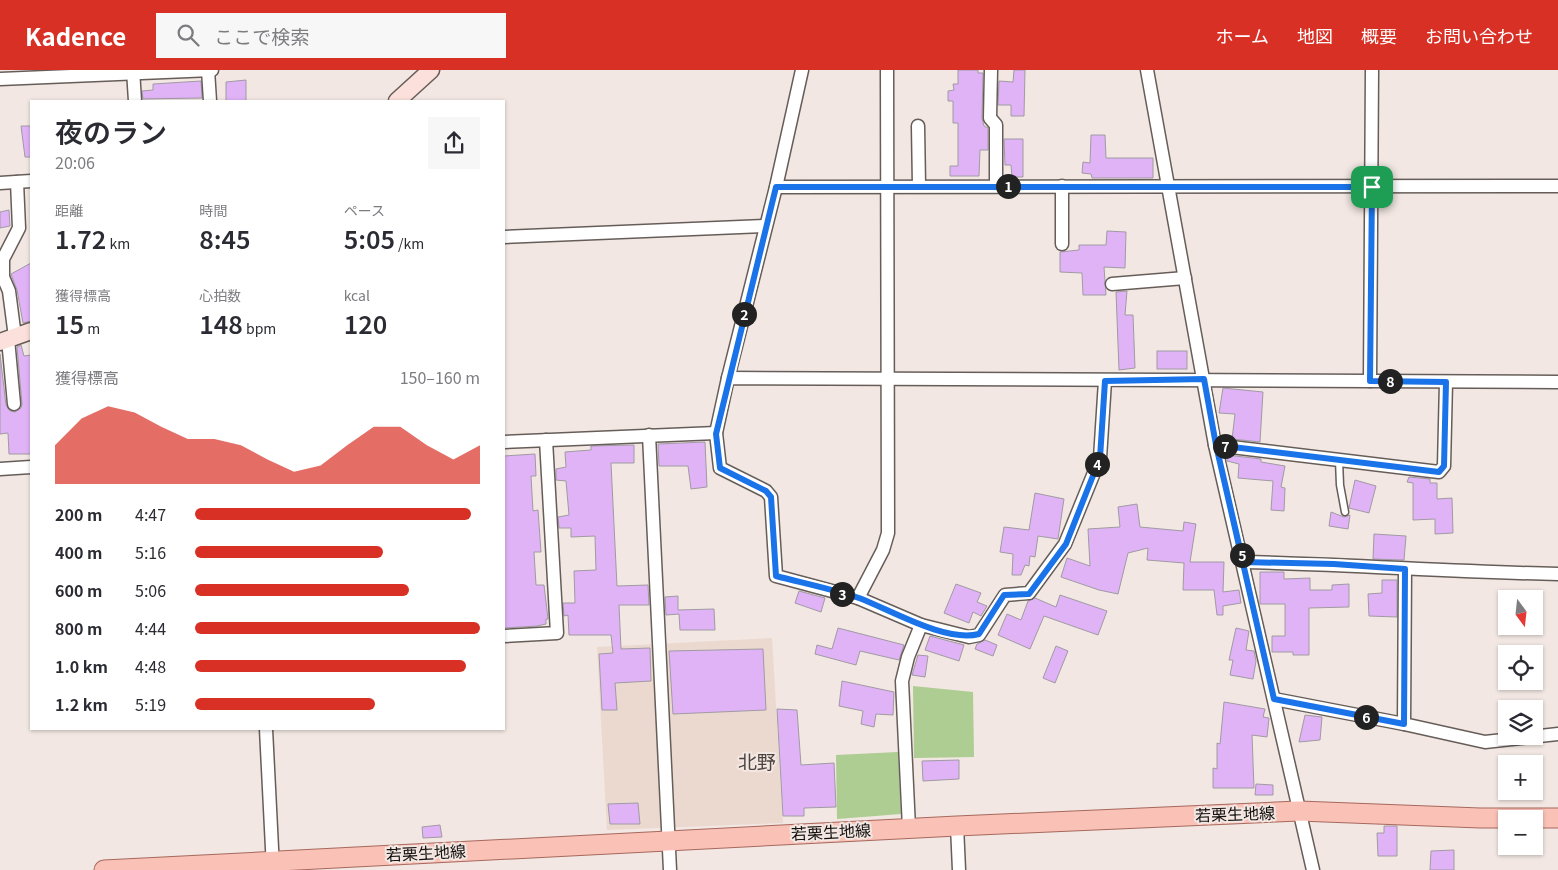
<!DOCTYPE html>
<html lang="ja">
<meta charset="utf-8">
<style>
:root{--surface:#fff;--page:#f7f7f7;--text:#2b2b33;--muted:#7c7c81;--accent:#d93025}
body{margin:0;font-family:Georgia,"Noto Sans JP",serif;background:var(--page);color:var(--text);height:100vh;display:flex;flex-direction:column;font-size:19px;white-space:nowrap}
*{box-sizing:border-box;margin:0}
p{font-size:16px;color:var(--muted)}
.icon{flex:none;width:28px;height:28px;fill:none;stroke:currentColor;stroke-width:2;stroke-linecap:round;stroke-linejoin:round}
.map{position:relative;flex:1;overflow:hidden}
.drawer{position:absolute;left:30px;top:30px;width:475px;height:630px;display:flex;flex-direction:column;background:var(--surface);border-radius:0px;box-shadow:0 1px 4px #0004}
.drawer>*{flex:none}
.needle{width:32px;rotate:165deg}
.tools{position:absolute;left:1498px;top:520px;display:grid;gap:10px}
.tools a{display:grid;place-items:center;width:45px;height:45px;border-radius:0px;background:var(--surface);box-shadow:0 1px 4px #0004;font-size:25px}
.pin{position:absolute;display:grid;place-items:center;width:42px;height:42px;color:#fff;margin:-21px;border-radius:10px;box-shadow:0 2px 8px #0006}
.km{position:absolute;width:25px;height:25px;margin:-12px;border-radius:50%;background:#222;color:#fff;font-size:14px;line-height:25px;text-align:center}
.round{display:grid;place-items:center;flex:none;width:52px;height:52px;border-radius:0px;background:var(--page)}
.headline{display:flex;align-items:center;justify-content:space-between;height:85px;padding:0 25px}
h1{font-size:28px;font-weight:600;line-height:38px}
.figures{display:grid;grid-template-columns:repeat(3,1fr);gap:8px;height:85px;padding:5px 25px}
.figures div{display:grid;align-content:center}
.figures b{font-size:25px;font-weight:600}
.figures small{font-size:14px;font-weight:400}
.figures p{font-size:14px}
.chart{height:140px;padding:10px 25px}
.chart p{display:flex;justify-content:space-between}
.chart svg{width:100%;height:90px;margin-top:5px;fill:var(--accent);opacity:.7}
ul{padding:0 25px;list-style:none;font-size:16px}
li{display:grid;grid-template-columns:80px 60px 1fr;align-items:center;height:38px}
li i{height:12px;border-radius:6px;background:var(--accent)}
header{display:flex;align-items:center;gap:30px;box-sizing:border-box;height:70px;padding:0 25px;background:var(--accent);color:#fff}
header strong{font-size:24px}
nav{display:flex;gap:28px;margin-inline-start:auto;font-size:18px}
.search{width:350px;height:45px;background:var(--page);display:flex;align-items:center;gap:12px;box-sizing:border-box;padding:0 18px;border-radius:0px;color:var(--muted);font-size:19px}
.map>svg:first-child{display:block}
.built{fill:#ebd9d0}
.green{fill:#adcd92}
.building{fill:#dfb3f6;stroke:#a09aa3}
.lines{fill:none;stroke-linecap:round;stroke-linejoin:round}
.lane-casing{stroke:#665d59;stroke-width:9}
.street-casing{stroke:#665d59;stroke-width:15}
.secondary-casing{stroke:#665d59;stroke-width:19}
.primary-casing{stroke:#a7685d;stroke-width:21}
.lane{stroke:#fff;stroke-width:6}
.street{stroke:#fff;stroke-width:12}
.secondary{stroke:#fce0db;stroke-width:16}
.primary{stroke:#fac1b7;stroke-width:19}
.route-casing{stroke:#fff;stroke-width:10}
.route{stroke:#1a73e8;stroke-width:6}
.labels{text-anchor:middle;stroke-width:4;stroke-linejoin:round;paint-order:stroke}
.street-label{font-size:16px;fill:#13100e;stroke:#f2e7e2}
.quarter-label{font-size:19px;fill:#4c433f;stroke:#f2e7e2}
</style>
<header>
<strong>Kadence</strong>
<div class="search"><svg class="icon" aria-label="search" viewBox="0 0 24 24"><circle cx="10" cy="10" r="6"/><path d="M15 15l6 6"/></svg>ここで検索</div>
<nav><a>ホーム</a><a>地図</a><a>概要</a><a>お問い合わせ</a></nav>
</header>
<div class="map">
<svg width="1558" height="800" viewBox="0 0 1558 800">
<rect width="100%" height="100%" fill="#f2e7e2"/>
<polygon class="built" points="772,568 783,753 607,760 597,577"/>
<g class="green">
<polygon points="913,616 973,622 974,687 914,688"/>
<polygon points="898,682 901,744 837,749 836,685"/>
</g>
<g class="building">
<polygon points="958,0 978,0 978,3 983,3 982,48 984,56 988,58 988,80 980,80 979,106 950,106 950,96 958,96 958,53 953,53 953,31 948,31 948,21 954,20 953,14 958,14"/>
<polygon points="1014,0 1025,0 1024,46 1011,46 1011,35 998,35 999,11 1013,12"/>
<polygon points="246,10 246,31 226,31 226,12"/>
<polygon points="201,11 202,28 143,29 142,21 153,20 153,14"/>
<polygon points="21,56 31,56 31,87 25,87"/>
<polygon points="1091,65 1105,65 1106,88 1153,88 1153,108 1092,108 1091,104 1082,103 1083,92 1090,93"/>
<polygon points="1004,69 1023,69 1023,107 1012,107 1011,95 1005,95"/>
<polygon points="9,140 10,156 0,158 0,142"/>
<polygon points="1107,161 1126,162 1125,198 1104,197 1106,225 1083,225 1082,203 1060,202 1060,182 1079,180 1079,175 1106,175"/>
<polygon points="31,193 31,251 23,253 17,220 11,204"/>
<polygon points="1127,221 1125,245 1133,245 1135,298 1119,300 1116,222"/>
<polygon points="21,275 24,286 31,285 31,384 9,384 8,363 0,364 0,284 6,335 10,341 15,342 21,338 22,334 17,277"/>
<rect x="1157" y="281" width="30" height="18"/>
<polygon points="1223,318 1263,322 1260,372 1232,369 1235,344 1219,343"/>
<polygon points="705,372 707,417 691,419 688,396 659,396 658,374"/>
<polygon points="634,375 634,393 611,393 617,516 648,515 649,535 619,535 621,579 650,578 651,611 615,613 617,640 602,640 599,584 613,583 611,565 569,565 568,545 564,546 563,533 575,533 574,501 596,500 595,466 571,467 571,458 559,458 558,447 569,445 566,411 556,410 556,399 566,397 565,382 591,380 591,376"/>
<polygon points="535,384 536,406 531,406 533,441 538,440 541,482 534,482 536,515 544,515 548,549 546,549 546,554 537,556 504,558 504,386"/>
<polygon points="1227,385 1261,389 1261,392 1285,396 1281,417 1285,418 1284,441 1271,440 1273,411 1238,408 1239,394 1227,391"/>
<polygon points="1409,407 1430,409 1430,413 1437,413 1437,429 1452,428 1453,463 1435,464 1435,449 1413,450 1413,413 1407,412"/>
<polygon points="1355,410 1376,416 1369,443 1349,438"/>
<polygon points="1035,423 1064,429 1058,469 1038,466 1035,487 1030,486 1029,496 1025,495 1021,505 1012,505 1013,484 1000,482 1004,457 1029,460"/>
<polygon points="1137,434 1140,457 1183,461 1184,452 1196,454 1190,492 1224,492 1223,522 1239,520 1241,533 1223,536 1223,545 1217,545 1214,520 1183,520 1184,493 1147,490 1148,478 1128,483 1118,524 1099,520 1061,507 1067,488 1090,496 1088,459 1120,457 1118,437"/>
<polygon points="1331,442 1344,447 1350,445 1348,459 1329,456"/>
<polygon points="1374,464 1406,466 1404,490 1373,489"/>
<polygon points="1260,502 1284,502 1284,509 1310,508 1310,520 1332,520 1332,515 1349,514 1349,537 1309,538 1309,585 1293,585 1293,582 1272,582 1272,566 1285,566 1285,534 1260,534"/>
<polygon points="1382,510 1397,510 1397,547 1369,546 1368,524 1382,523"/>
<polygon points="956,514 981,523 977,532 987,536 981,546 973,542 969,553 944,543"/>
<polygon points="799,521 825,528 821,542 795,533"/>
<polygon points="1060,525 1107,541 1098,565 1044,546 1030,579 998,565 1007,544 1021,550 1028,531 1035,528 1056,537"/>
<polygon points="678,526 678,540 714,539 715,560 680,560 679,544 666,545 665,527"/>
<polygon points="838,558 904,575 899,590 860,581 856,595 815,584 817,575 832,579"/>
<polygon points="1236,558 1249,561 1246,580 1254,581 1256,591 1253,609 1230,605 1233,590 1229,590"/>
<polygon points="930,566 964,575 959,591 925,580"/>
<polygon points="985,570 997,575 993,586 975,579 977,574"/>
<polygon points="1056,576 1068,581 1055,613 1043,608"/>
<polygon points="763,579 766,640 673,644 669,581"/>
<polygon points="918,585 928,586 925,607 912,605"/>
<polygon points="842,611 894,622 893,645 876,644 874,657 861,654 863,641 839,636"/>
<polygon points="1224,632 1265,639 1263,647 1269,648 1267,667 1252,665 1254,718 1213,718 1213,698 1217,699 1217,673 1220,674"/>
<polygon points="777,639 797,640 801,695 834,693 836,737 804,738 804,746 783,746"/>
<polygon points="1305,645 1322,647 1320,670 1299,672"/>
<polygon points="959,690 959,709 923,711 922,691"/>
<polygon points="1256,714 1273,715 1273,725 1255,725"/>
<polygon points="638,733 640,754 610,754 608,734"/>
<polygon points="440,755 442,767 423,768 422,757"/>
<polygon points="1384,756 1397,756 1397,786 1378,786 1377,763 1384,763"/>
<polygon points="1454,780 1454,800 1430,800 1431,781"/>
</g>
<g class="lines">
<defs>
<polyline id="lane" points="1339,390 1340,415 1345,442"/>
<g id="street">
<polyline points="133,0 135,31"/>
<polyline points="208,0 210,31"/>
<polyline points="991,0 990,48 996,55 996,116"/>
<polyline points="1147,0 1215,375 1313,800"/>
<polyline points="0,9 212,0"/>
<polyline points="918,56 919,116"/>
<polyline points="0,113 31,111"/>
<polyline points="776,117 1558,116"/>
<polyline points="504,167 765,156"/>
<polyline points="1062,174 1062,116"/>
<polyline points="1112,214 1185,208"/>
<polyline points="15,267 9,221 3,207 3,189 19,158 17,112"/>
<polyline points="8,269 14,334"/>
<polyline points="728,308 776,117 802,0"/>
<polyline points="1370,311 1558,312"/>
<polyline points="649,365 670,800"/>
<polyline points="504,372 716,363"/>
<polyline points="1215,375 1439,402 1444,396 1446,312"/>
<polyline points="0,399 31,397"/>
<path d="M1243,492C1348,494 1453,502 1558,504"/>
<polyline points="1405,499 1404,654 1485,672 1558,664"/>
<polyline points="858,528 883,480 888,463 887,0"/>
<polyline points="921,555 969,567 979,565 1005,525 1029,523 1065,474 1100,388 1105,311"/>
<polyline points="504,566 557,563 546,370"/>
<polyline points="1274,629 1404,654"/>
<polyline points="266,659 273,798"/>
<polyline points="957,756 959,800"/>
<polyline points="909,758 902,611 908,587 921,555 858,528 776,506 771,427 766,421 720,398 716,363 728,308 1370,311 1372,0"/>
</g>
<g id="secondary">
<polyline points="397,31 431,0"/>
<polyline points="0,272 31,261"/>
</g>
<polyline id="primary" points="104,800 957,756 1299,741 1480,748 1558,748"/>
</defs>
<use href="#lane" class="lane-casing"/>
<use href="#street" class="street-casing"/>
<use href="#secondary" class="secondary-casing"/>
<use href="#primary" class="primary-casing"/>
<use href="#lane" class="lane"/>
<use href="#street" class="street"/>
<use href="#secondary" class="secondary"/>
<use href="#primary" class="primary"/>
</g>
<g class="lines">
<defs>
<path id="route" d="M1372,117H776L716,364L720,398L766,421L771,427L776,506C803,513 832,519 859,528C891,540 946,573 979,564L1004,525L1029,524L1066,474L1100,388L1105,311L1204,309L1216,375L1243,492L1334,494L1405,499L1404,654L1274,629L1216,375L1439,402L1444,396L1446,312L1370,311L1372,117"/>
</defs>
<use href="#route" class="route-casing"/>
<use href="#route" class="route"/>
</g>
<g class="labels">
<g class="street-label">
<text transform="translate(1235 744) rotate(-2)" y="6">若栗生地線</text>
<text transform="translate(831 762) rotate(-3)" y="6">若栗生地線</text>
<text transform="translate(426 783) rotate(-3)" y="6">若栗生地線</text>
</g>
<g class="quarter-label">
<text x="757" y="699">北野</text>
</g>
</g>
</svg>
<div class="tools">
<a><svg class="needle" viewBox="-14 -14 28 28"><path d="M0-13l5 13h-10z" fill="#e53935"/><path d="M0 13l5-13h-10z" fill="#7c7c81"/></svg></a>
<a><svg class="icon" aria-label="locate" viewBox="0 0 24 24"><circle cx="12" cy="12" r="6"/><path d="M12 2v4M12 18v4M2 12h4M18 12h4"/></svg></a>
<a><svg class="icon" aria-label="layers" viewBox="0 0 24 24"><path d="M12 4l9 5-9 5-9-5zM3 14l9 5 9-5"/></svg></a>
<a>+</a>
<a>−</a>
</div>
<div class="pin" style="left:1372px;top:117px;background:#1e9e55"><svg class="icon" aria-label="arrive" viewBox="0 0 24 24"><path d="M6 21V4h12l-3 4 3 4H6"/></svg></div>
<b class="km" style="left:1008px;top:116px">1</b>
<b class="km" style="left:744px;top:244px">2</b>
<b class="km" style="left:842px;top:524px">3</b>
<b class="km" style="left:1097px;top:394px">4</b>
<b class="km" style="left:1242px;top:485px">5</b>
<b class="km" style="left:1366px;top:647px">6</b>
<b class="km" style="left:1225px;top:376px">7</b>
<b class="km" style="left:1390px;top:311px">8</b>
<section class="drawer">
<div class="headline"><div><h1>夜のラン</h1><p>20:06</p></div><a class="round"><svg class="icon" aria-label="share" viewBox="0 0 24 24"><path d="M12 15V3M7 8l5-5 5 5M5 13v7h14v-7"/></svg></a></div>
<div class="figures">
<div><p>距離</p><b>1.72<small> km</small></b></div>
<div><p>時間</p><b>8:45</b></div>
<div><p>ペース</p><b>5:05<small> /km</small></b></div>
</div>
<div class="figures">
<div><p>獲得標高</p><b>15<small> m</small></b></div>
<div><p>心拍数</p><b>148<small> bpm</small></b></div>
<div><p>kcal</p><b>120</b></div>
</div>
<div class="chart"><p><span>獲得標高</span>150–160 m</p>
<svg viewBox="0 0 160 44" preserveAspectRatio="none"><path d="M0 44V25L10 12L20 6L30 9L40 16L50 22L60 22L70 25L80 32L90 38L100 35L110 25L120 16L130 16L140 25L150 32L160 25V44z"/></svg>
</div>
<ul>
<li><b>200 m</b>4:47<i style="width:97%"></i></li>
<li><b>400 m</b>5:16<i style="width:66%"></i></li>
<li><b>600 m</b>5:06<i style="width:75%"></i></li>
<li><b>800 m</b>4:44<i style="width:100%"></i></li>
<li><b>1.0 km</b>4:48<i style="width:95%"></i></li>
<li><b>1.2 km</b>5:19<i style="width:63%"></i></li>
</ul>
</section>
</div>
